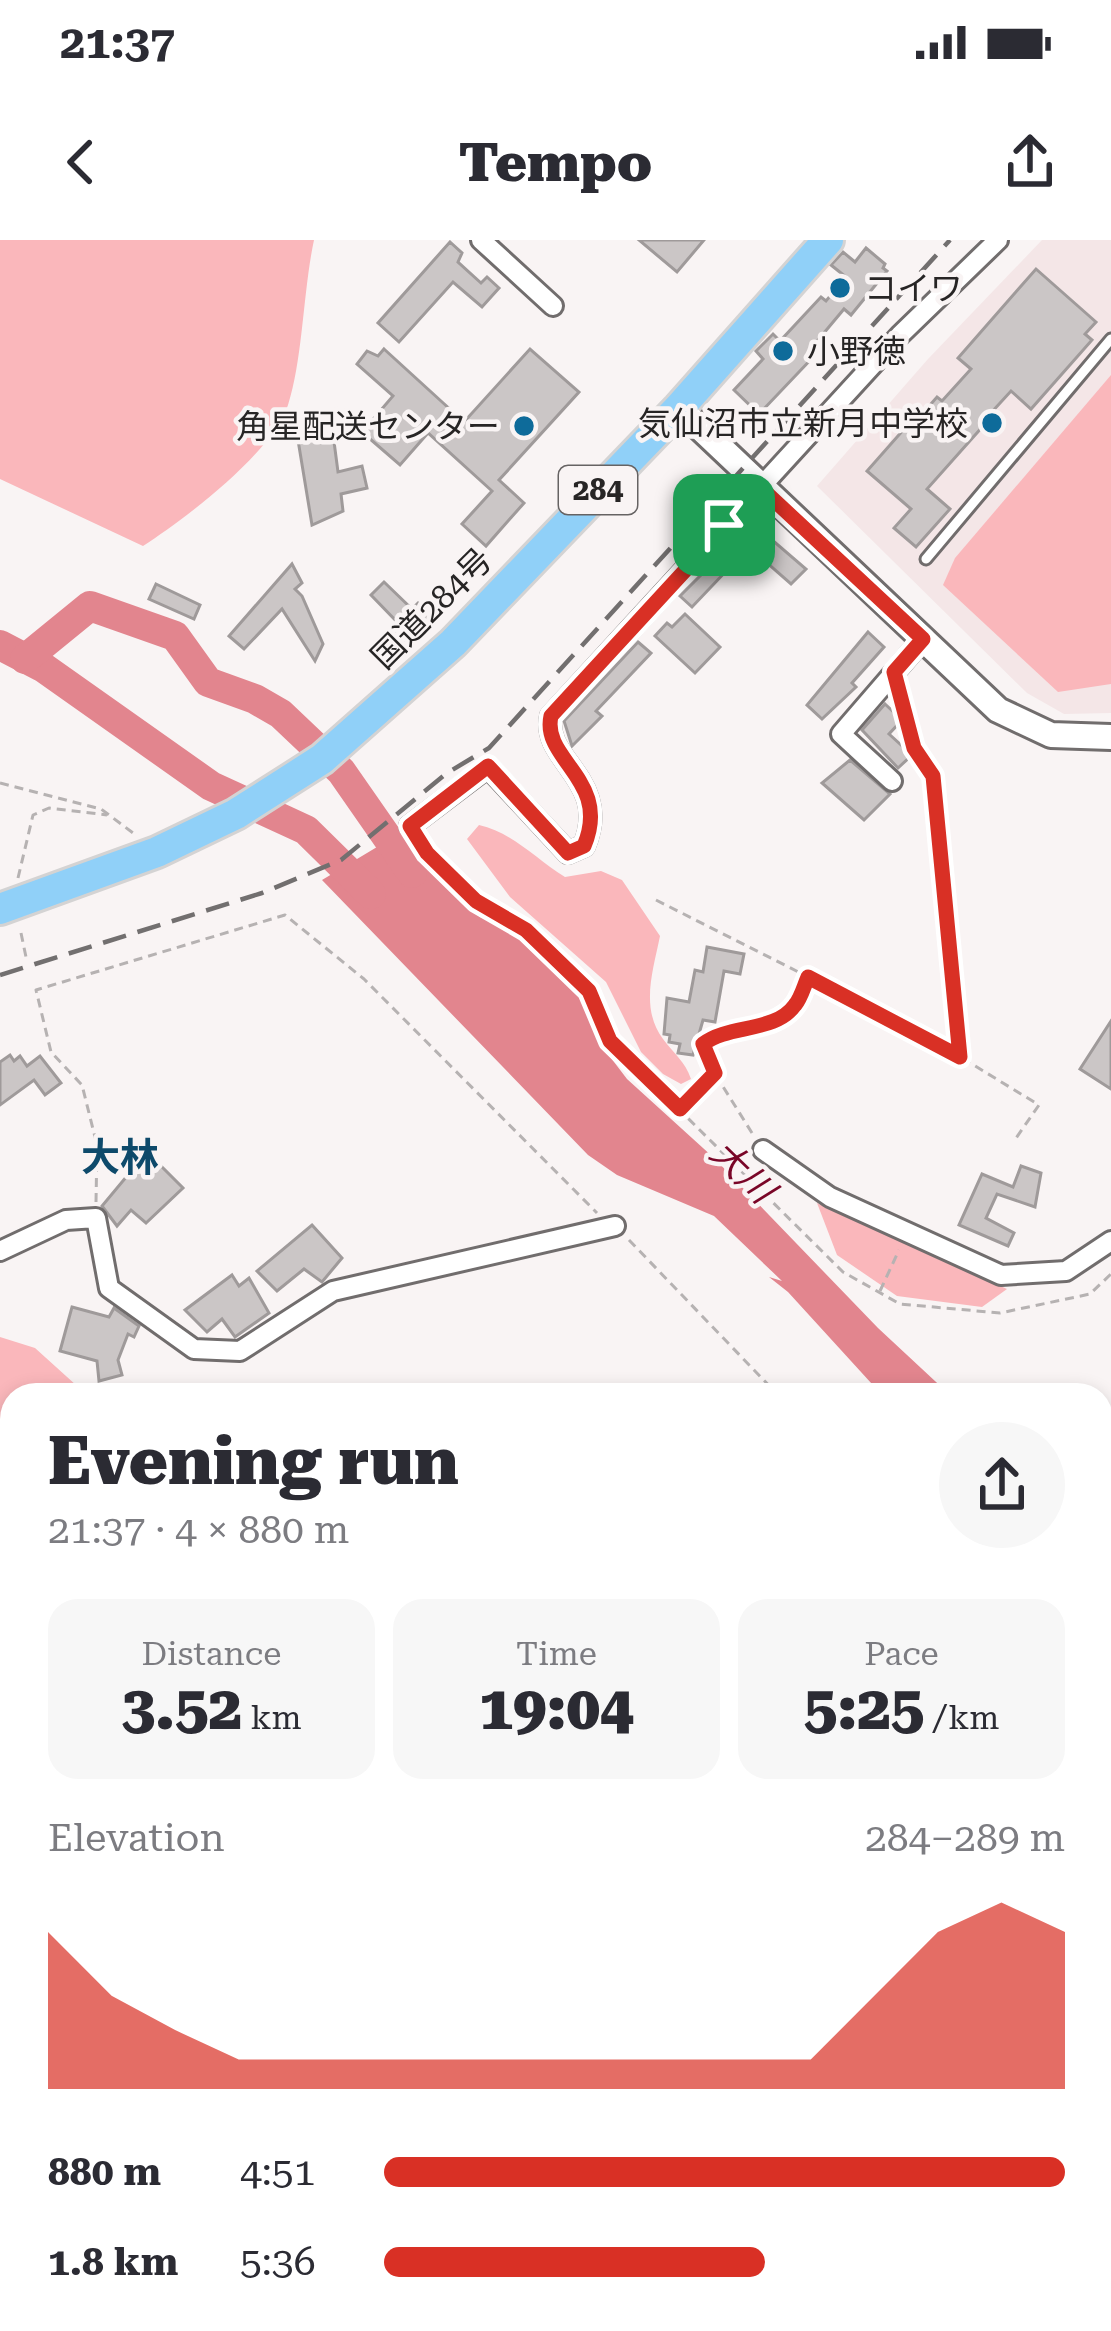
<!DOCTYPE html>
<meta charset="utf-8">
<style>
:root{--surface:#fff;--page:#f7f7f7;--text:#2b2b33;--muted:#7c7c81;--accent:#d93025}
body{margin:0;font-family:"Roboto Serif","Noto Sans JP",serif;background:var(--page);color:var(--text);height:100vh;display:flex;flex-direction:column;font-size:45px;white-space:nowrap}
*{box-sizing:border-box;margin:0}
p{font-size:39px;color:var(--muted)}
.icon{flex:none;width:66px;height:66px;fill:none;stroke:currentColor;stroke-width:2;stroke-linecap:round;stroke-linejoin:round}
.map{position:relative;flex:1;overflow:hidden}
.panel{position:absolute;left:0px;top:1143px;width:1113px;height:948px;display:flex;flex-direction:column;background:var(--surface);border-radius:36px 36px 0 0;box-shadow:0 6px 18px #0003}
.panel>*{flex:none}
.pin{position:absolute;display:grid;place-items:center;width:102px;height:102px;color:#fff;margin:-51px;border-radius:24px;box-shadow:0 6px 18px #0006}
.round{display:grid;place-items:center;flex:none;width:126px;height:126px;border-radius:63px;background:var(--page)}
.summary{display:flex;align-items:center;justify-content:space-between;height:204px;padding:0 48px}
h1{font-size:66px;font-weight:800;line-height:90px}
.figures{display:grid;grid-template-columns:repeat(3,1fr);gap:18px;height:204px;padding:12px 48px}
.figures div{display:grid;align-content:center;border-radius:30px;background:var(--page);text-align:center}
.figures b{font-size:60px;font-weight:800}
.figures small{font-size:33px;font-weight:400}
.figures p{font-size:33px}
.chart{height:336px;padding:24px 48px}
.chart p{display:flex;justify-content:space-between}
.chart svg{width:100%;height:216px;margin-top:12px;fill:var(--accent);opacity:.7}
ul{padding:0 48px;list-style:none;font-size:39px}
li{display:grid;grid-template-columns:192px 144px 1fr;align-items:center;height:90px}
li i{height:30px;border-radius:15px;background:var(--accent)}
.status{display:flex;justify-content:space-between;align-items:center;height:84px;padding:0 60px;background:var(--surface);direction:ltr}
.status svg{height:33px;fill:currentColor}
header{display:flex;justify-content:space-between;align-items:center;height:156px;padding:0 48px;background:var(--surface);font-size:54px;font-weight:800}
.map>svg:first-child{display:block}
.built{fill:#f4e6e7}
.green{fill:#fab7bb}
.water{fill:#e2858e}
.lines{fill:none;stroke-linecap:round;stroke-linejoin:round}
.stream{stroke:#e2858e;stroke-width:4.5}
.river{stroke:#e2858e;stroke-width:30}
.building{fill:#cbc6c6;stroke:#9f9a9a;stroke-width:3}
.service-casing{stroke:#716d6d;stroke-width:15}
.minor-casing{stroke:#716d6d;stroke-width:24}
.tertiary-casing{stroke:#716d6d;stroke-width:30}
.trunk-casing{stroke:#d4d3d3;stroke-width:36}
.path{stroke:#b6b2b2;stroke-width:3;stroke-dasharray:9 6;stroke-linecap:butt}
.service{stroke:#fff;stroke-width:9}
.minor{stroke:#fff;stroke-width:18}
.tertiary{stroke:#fff;stroke-width:24}
.trunk{stroke:#90d0f8;stroke-width:30}
.rail{stroke:#726f6f;stroke-width:4.5;stroke-dasharray:24 12;stroke-linecap:butt}
.route-casing{stroke:#fff;stroke-width:24}
.route{stroke:#d93025;stroke-width:15}
.poi-dot{fill:#0e6b9a;stroke:#f9f4f4;stroke-width:4.5}
.labels{text-anchor:middle;stroke-width:9;stroke-linejoin:round;paint-order:stroke}
.shield{fill:#f9f4f4;stroke:#666363;stroke-width:3}
.shield-label{font-size:30px;font-weight:bold;fill:#272525}
.poi-label{font-size:33px;fill:#272525;stroke:#f9f4f4;text-anchor:start}
.street-label{font-size:33px;fill:#272525;stroke:#f9f4f4}
.water-label{font-size:36px;font-style:italic;fill:#790527;stroke:#f9f4f4}
.quarter-label{font-size:39px;font-weight:bold;fill:#0e4a6b;stroke:#f9f4f4}
</style>
<div class="status"><b>21:37</b><svg viewBox="0 0 49 12"><path d="M0 12V9h3v3zM5 12V6h3v6zM10 12V3h3v9zM15 12V0h3v12zM26 1h20v11H26zM47 4h2v5h-2z"/></svg></div>
<header><svg class="icon" aria-label="back" viewBox="0 0 24 24"><path d="M15 5l-7 7 7 7"/></svg>Tempo<svg class="icon" aria-label="share" viewBox="0 0 24 24"><path d="M12 15V3M7 8l5-5 5 5M5 13v7h14v-7"/></svg></header>
<div class="map">
<svg width="1111" height="2091" viewBox="0 0 1111 2091">
<rect width="100%" height="100%" fill="#f9f4f4"/>
<polygon class="built" points="1042,0 1111,0 1111,473 1064,474 1027,453 817,246 928,119"/>
<g class="green">
<path d="M0,0H314C303,51 303,118 288,165C272,213 185,279 143,306L0,239Z"/>
<polygon points="1111,135 1111,444 1058,452 943,345 955,318"/>
<path d="M479,585C512,592 536,619 565,637L601,631L622,640L660,696C653,731 640,768 663,799C674,814 685,821 691,839L681,844L663,834L641,812L606,742L510,657L467,599Z"/>
<polygon points="817,963 1007,1049 982,1067 897,1056 837,1015"/>
<polygon points="0,1097 35,1108 87,1155 12,1155 12,1242 0,1239"/>
<polygon points="1111,1181 1111,1539 1101,1551 1101,1188"/>
<polygon points="0,1441 12,1442 12,1693 0,1689"/>
<polygon points="160,2079 533,2079 537,2091 136,2091"/>
</g>
<polygon class="water" points="402,592 402,602 418,621 480,677 518,693 580,756 611,818 627,839 714,918 878,1088 950,1155 882,1155 788,1052 769,1037 782,1041 714,976 617,935 588,915 322,640"/>
<g class="lines">
<polyline class="stream" points="822,2091 829,2079"/>
<g class="river">
<polyline points="0,405 44,428 211,546 306,590 371,654"/>
<polyline points="25,419 90,366 175,396 208,442 255,459 281,474 341,531 412,633"/>
</g>
</g>
<g class="building">
<polygon points="639,0 704,0 677,32"/>
<polygon points="450,2 462,13 458,22 481,43 487,37 499,48 482,67 453,42 399,102 378,83"/>
<polygon points="866,8 885,24 883,28 887,31 851,75 844,69 813,106 818,112 759,174 734,150 763,119 756,111 773,94 780,101 821,57 826,61 846,37 831,25 843,12 855,22"/>
<polygon points="1036,29 1096,82 1085,94 1092,100 1031,169 1011,151 990,174 992,176 927,249 950,269 916,307 894,288 911,269 867,231 920,171 923,173 937,157 942,161 971,129 958,118"/>
<polygon points="384,109 464,182 530,109 579,152 499,240 524,263 486,306 462,284 492,251 428,193 400,225 362,192 393,156 357,124 367,111 378,116"/>
<polygon points="297,194 333,194 338,232 362,226 367,248 341,254 343,271 312,285"/>
<polygon points="749,280 806,329 791,344 749,307 692,367 680,356 743,293 740,290"/>
<polygon points="292,324 302,343 295,349 302,356 323,404 315,421 282,369 244,409 229,396"/>
<polygon points="384,342 412,369 418,363 435,380 387,425 372,410 399,384 371,355"/>
<polygon points="156,344 200,365 194,379 149,359"/>
<polygon points="685,374 720,407 695,433 655,396 667,383 672,387"/>
<polygon points="868,392 884,407 852,443 856,447 822,479 807,465"/>
<polygon points="638,402 651,413 596,471 602,476 572,506 564,481"/>
<polygon points="885,464 902,480 889,494 912,515 898,528 862,490"/>
<polygon points="850,520 890,554 864,580 822,543"/>
<polygon points="707,707 744,714 740,734 724,731 715,782 703,780 693,815 678,813 680,804 669,802 670,795 664,794 667,758 689,762 695,730 703,732"/>
<polygon points="1111,781 1111,849 1080,829"/>
<polygon points="10,815 14,821 20,816 27,826 40,816 61,843 45,855 34,840 0,865 0,822"/>
<polygon points="147,912 183,948 146,983 131,970 117,986 102,966"/>
<polygon points="1021,926 1041,933 1035,967 997,954 986,978 1014,993 1008,1006 959,985 982,934 1013,947"/>
<polygon points="312,985 342,1018 322,1042 304,1029 277,1051 257,1031"/>
<polygon points="232,1035 239,1046 249,1038 269,1073 235,1097 222,1079 207,1092 185,1070"/>
<polygon points="72,1067 109,1077 114,1068 139,1086 134,1097 128,1094 118,1120 122,1135 99,1141 97,1121 60,1111"/>
</g>
<g class="lines">
<defs>
<polyline id="service" points="926,319 1111,99"/>
<g id="minor">
<polyline points="481,0 553,66"/>
<polyline points="892,541 841,494 923,399"/>
<path d="M410,586L488,527L568,613L584,606C612,540 541,520 551,476L900,95L998,0"/>
<polyline points="763,910 830,957 1001,1035 1066,1031 1111,1001"/>
<polyline points="0,1011 66,980 96,978 109,1048 194,1109 240,1111 333,1051 615,986"/>
<polyline points="0,1783 12,1793"/>
<polyline points="1101,1852 1111,1856"/>
<polyline points="547,2079 552,2091"/>
<polyline points="1077,2079 1085,2091"/>
<polyline points="701,2091 707,2079"/>
<polyline points="902,2091 907,2079"/>
</g>
<polyline id="tertiary" points="679,168 998,470 1051,495 1111,497"/>
<polyline id="trunk" points="0,669 157,612 236,574 322,519 453,403 679,168 828,0"/>
</defs>
<use href="#service" class="service-casing"/>
<use href="#minor" class="minor-casing"/>
<use href="#tertiary" class="tertiary-casing"/>
<use href="#trunk" class="trunk-casing"/>
<g class="path">
<polyline points="899,450 914,508 933,535 960,815"/>
<polyline points="0,543 101,569 137,596"/>
<polyline points="421,603 476,661 526,690 589,751 610,801 843,1032 900,1064 1000,1073 1090,1054 1111,1034"/>
<polyline points="18,638 33,575 49,568 107,575"/>
<polyline points="656,660 931,799 1039,865 1014,901"/>
<polyline points="21,693 26,717"/>
<polyline points="681,867 712,836"/>
<path d="M752,893L712,829L703,804C729,784 775,793 795,766C801,758 804,746 808,738"/>
<polyline points="96,962 97,905 82,845 51,812 36,750 285,675 364,739 597,973"/>
<polyline points="629,1000 778,1155"/>
<polyline points="880,1051 899,1010"/>
<polyline points="115,2091 135,2079"/>
</g>
<use href="#service" class="service"/>
<use href="#minor" class="minor"/>
<use href="#tertiary" class="tertiary"/>
<use href="#trunk" class="trunk"/>
<polyline class="rail" points="0,735 262,653 341,620 447,533 489,508 950,0"/>
</g>
<g class="lines">
<defs>
<path id="route" d="M761,248L923,399L894,432L914,508L933,536L960,817L808,737C804,746 801,758 795,765C775,793 729,784 703,804L715,833L680,869L610,801L589,751L526,690L476,661L427,613L410,586L488,526L568,613L584,606C612,540 541,520 551,476Z"/>
</defs>
<use href="#route" class="route-casing"/>
<use href="#route" class="route"/>
</g>
<g class="poi-dot">
<circle cx="840" cy="48" r="12"/>
<circle cx="783" cy="111" r="12"/>
<circle cx="992" cy="183" r="12"/>
<circle cx="524" cy="186" r="12"/>
</g>
<g class="labels">
<rect class="shield" x="559" y="226" width="78" height="48" rx="9"/>
<g class="shield-label">
<text x="598" y="260">284</text>
</g>
<g class="poi-label">
<text x="864" y="60">コイワ</text>
<text x="807" y="123">小野徳</text>
<text x="968" y="195" text-anchor="end">気仙沼市立新月中学校</text>
<text x="500" y="198" text-anchor="end">角星配送センター</text>
</g>
<g class="street-label">
<text transform="translate(431 368) rotate(-45)" y="12">国道284号</text>
</g>
<g class="water-label">
<text transform="translate(743 931) rotate(44)" y="13">大川</text>
</g>
<g class="quarter-label">
<text x="120" y="931">大林</text>
</g>
</g>
</svg>
<div class="pin" style="left:724px;top:285px;background:#1e9e55"><svg class="icon" aria-label="arrive" viewBox="0 0 24 24"><path d="M6 21V4h12l-3 4 3 4H6"/></svg></div>
<section class="panel">
<div class="summary"><div><h1>Evening run</h1><p>21:37 · 4 × 880 m</p></div><a class="round"><svg class="icon" aria-label="share" viewBox="0 0 24 24"><path d="M12 15V3M7 8l5-5 5 5M5 13v7h14v-7"/></svg></a></div>
<div class="figures">
<div><p>Distance</p><b>3.52<small> km</small></b></div>
<div><p>Time</p><b>19:04</b></div>
<div><p>Pace</p><b>5:25<small> /km</small></b></div>
</div>
<div class="chart"><p><span>Elevation</span>284–289 m</p>
<svg viewBox="0 0 160 44" preserveAspectRatio="none"><path d="M0 44V12L10 25L20 32L30 38L40 38L50 38L60 38L70 38L80 38L90 38L100 38L110 38L120 38L130 25L140 12L150 6L160 12V44z"/></svg>
</div>
<ul>
<li><b>880 m</b>4:51<i style="width:100%"></i></li>
<li><b>1.8 km</b>5:36<i style="width:56%"></i></li>
</ul>
</section>
</div>
